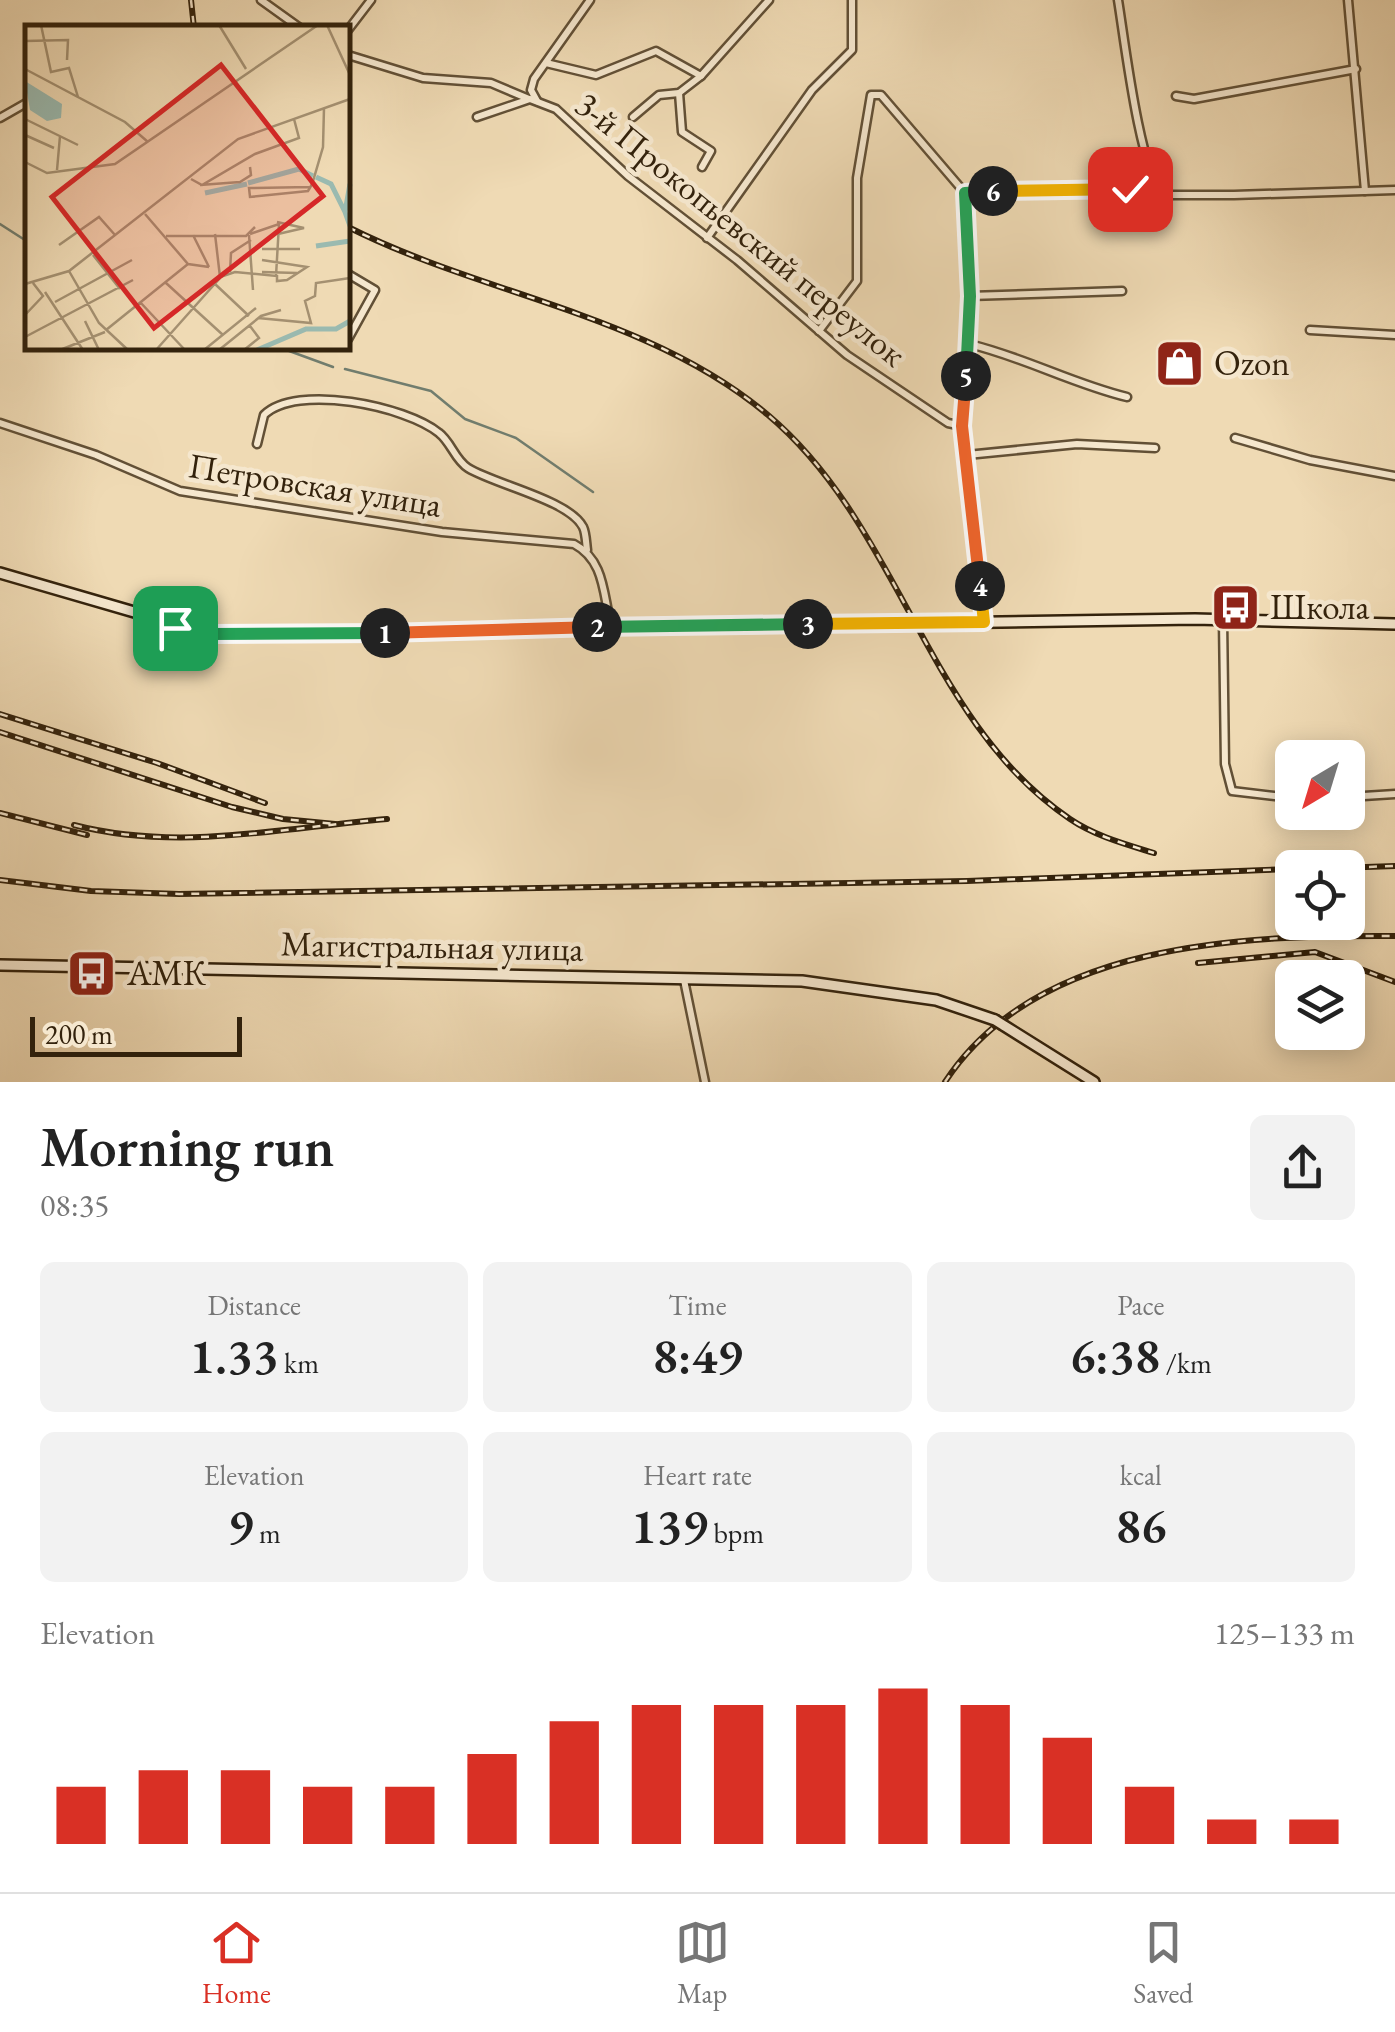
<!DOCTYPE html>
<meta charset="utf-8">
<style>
:root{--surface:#fff;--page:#f2f2f2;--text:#222;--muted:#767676;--line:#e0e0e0;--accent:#d93025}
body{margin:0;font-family:"EB Garamond",serif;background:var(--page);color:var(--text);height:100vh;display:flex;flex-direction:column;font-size:38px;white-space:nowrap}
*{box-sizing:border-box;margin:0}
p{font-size:32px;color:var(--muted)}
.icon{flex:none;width:55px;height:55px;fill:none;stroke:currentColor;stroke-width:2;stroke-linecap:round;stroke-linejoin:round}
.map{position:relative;height:1082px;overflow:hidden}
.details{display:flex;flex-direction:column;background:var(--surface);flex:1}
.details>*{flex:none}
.needle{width:65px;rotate:218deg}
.buttons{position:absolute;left:1275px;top:740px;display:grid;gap:20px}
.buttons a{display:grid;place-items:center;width:90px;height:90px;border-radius:15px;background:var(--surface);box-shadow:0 5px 25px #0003;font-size:50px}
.scale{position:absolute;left:30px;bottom:25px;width:212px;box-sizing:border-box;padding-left:10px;border:5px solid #33220c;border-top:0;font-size:28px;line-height:35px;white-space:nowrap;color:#33220c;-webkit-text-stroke:8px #f5e7ce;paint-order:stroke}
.pin{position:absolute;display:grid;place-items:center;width:85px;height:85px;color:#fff;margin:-42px;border-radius:20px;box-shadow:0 5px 15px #0006}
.km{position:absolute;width:50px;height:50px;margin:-25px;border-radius:50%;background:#222;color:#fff;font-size:28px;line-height:50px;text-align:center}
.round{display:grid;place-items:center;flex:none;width:105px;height:105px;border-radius:15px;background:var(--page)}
.summary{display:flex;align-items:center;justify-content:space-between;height:170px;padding:0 40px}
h1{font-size:55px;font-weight:600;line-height:75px}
.metrics{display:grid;grid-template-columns:repeat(3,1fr);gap:15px;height:170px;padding:10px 40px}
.metrics div{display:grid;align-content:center;border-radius:15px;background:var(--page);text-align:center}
.metrics b{font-size:50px;font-weight:600}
.metrics small{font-size:28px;font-weight:400}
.metrics p{font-size:28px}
.chart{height:280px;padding:20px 40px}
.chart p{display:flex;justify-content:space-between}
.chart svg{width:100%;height:180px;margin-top:10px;stroke:var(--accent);stroke-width:6}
.tab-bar{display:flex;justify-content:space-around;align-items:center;height:140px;border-top:2px solid var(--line);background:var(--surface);font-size:28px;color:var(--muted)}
.tab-bar a{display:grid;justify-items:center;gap:5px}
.tab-bar .selected{color:var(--accent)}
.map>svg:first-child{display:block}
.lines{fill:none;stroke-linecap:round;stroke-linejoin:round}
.stream{stroke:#717d6e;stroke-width:2.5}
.street-casing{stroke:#625036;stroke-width:11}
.secondary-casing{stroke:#33220c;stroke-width:14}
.street{stroke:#f5e7ce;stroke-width:6}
.secondary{stroke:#f5e7ce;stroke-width:9}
.rail-casing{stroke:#33220c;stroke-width:6}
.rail{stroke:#f5e7ce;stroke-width:2.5;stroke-dasharray:8;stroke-linecap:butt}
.secondary-bridge-casing{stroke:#33220c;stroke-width:14;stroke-linecap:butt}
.secondary-bridge{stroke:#f5e7ce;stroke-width:9}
.split-1-casing{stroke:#fff;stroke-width:20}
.split-2-casing{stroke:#fff;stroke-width:20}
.split-3-casing{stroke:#fff;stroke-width:20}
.split-4-casing{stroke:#fff;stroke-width:20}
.split-5-casing{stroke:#fff;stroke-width:20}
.split-6-casing{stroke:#fff;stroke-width:20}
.split-7-casing{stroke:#fff;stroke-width:20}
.split-1{stroke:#22a559;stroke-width:12}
.split-2{stroke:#f0652b;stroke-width:12}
.split-3{stroke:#22a559;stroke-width:12}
.split-4{stroke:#f5b400;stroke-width:12}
.split-5{stroke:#f0652b;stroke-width:12}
.split-6{stroke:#22a559;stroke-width:12}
.split-7{stroke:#f5b400;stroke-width:12}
.labels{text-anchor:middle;stroke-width:9;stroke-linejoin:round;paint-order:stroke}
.street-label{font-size:35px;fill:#33220c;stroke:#f5e7ce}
.poi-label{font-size:35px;fill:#33220c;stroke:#f5e7ce;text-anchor:start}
.inset-river{fill:none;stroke:#9abab0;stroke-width:5}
.inset-road{fill:none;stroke:#a49071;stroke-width:2.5}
.view{fill:#d62828;fill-opacity:0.15;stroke:#d62828;stroke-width:5}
.inset-edge{fill:none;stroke:#33220c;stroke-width:5}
</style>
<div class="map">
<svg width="1395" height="1082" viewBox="0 0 1395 1082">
<rect width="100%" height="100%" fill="#efdab4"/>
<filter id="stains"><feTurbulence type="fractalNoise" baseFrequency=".002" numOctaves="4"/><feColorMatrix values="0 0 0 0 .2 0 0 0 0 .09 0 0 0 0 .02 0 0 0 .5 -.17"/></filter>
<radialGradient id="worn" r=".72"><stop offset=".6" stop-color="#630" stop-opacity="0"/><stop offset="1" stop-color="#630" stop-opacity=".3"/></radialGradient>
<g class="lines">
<g class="stream">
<polyline points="0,224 28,242"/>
<polyline points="281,348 333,367"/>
<polyline points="345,369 431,391 465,419 516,438 593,492"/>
</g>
<defs>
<g id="street">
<polyline points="261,0 300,28"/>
<path d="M1118,0C1124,36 1140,173 1162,191"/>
<polyline points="1348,0 1365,191"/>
<polyline points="348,30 371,0"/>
<polyline points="348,55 423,78 491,83 529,99"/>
<polyline points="546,63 596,75 656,51 701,76 769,0"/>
<polyline points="679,93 682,132 711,151 702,167"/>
<polyline points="1176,96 1194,99 1356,69"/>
<polyline points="537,101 531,90 534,79 590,0"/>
<polyline points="477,117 530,99 556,109 628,176 737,260 847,355 948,423 962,426"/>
<polyline points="633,117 659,95 679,93 701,76"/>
<polyline points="0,118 28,102"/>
<polyline points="965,193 1129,189 1167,195 1234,195 1395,190"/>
<polyline points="707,238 812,90 852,50 852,0"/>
<polyline points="348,274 375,290 348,339"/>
<polyline points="969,296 1122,291"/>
<polyline points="1310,330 1395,335"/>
<polyline points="819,331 857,281 857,178 871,95 881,95 965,193 969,349 962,426 984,621"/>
<path d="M969,344C1024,357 1073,384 1127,397"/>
<path d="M0,423L96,455L180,491L442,532L574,544C604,560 603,592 610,621"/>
<polyline points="1235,438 1310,460 1395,476"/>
<path d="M257,444L264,415C296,383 406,406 439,433C451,442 455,460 468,468C496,485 569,500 583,527C586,533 586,543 587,550"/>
<polyline points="967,455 1077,444 1155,448"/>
<polyline points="1223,620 1225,764 1232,791 1292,798"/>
<polyline points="1348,797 1395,794"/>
<polyline points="684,980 705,1082"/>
</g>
<g id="secondary">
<polyline points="0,573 210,634 1195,619 1395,624"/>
<polyline points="0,965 802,981 936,1000 995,1020"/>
<polyline points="1003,1025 1094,1082"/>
</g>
</defs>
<use href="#street" class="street-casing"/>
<use href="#secondary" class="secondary-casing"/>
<use href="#street" class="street"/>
<use href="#secondary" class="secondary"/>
<defs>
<g id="rail">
<polyline points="191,0 194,28"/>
<path d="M348,227C485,296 648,314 768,415C901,527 926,722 1070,819C1095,836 1125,844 1154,853"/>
<polyline points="0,714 157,763 265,803"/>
<polyline points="0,732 232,807 283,819 335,824"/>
<polyline points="0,813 87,835"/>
<path d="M74,825C179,852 281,828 387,819"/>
<polyline points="1337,868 1395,866"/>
<polyline points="0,880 91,891 179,894 967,881 1292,869"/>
<polyline points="1198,963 1315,952 1395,982"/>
<path d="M945,1082C1037,941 1245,935 1395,936"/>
</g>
</defs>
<use href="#rail" class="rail-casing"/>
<use href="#rail" class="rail"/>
<defs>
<polyline id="secondary-bridge" points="995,1020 1003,1025"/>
</defs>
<use href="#secondary-bridge" class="secondary-bridge-casing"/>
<use href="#secondary-bridge" class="secondary-bridge"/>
</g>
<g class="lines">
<defs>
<polyline id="split-1" points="175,628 210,634 385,633"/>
<polyline id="split-2" points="385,633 597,627"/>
<polyline id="split-3" points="597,627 808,624"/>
<polyline id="split-4" points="808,624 984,622 980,586"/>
<polyline id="split-5" points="966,376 962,426 980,586"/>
<polyline id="split-6" points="966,376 970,296 965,193 993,191"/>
<polyline id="split-7" points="993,191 1130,189"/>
</defs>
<use href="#split-1" class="split-1-casing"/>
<use href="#split-2" class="split-2-casing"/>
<use href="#split-3" class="split-3-casing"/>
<use href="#split-4" class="split-4-casing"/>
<use href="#split-5" class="split-5-casing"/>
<use href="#split-6" class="split-6-casing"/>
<use href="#split-7" class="split-7-casing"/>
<use href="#split-1" class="split-1"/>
<use href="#split-2" class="split-2"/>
<use href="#split-3" class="split-3"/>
<use href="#split-4" class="split-4"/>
<use href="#split-5" class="split-5"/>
<use href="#split-6" class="split-6"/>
<use href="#split-7" class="split-7"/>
</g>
<defs>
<symbol id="shop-square" viewBox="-11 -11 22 22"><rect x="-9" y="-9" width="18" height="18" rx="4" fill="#8f2418" stroke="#f5e7ce"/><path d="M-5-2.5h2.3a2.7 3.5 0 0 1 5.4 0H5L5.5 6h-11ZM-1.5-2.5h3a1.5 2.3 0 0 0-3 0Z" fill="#fff"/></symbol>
<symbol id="bus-square" viewBox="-11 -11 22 22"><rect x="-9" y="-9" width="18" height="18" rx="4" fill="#8f2418" stroke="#f5e7ce"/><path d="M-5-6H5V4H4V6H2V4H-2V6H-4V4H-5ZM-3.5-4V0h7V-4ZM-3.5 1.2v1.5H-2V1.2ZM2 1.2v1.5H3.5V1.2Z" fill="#fff"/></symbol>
</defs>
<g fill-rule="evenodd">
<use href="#shop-square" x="1152" y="336" width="55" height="55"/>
<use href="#bus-square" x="1208" y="580" width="55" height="55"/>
<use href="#bus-square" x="64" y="946" width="55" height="55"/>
</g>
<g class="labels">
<g class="street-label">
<text transform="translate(741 229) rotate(39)" y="12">3-й Прокопьевский переулок</text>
<text transform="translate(315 485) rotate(9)" y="12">Петровская улица</text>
<text transform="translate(432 946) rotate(1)" y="12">Магистральная улица</text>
</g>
<g class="poi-label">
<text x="1214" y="375">Ozon</text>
<text x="1270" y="619">Школа</text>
<text x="127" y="985">АМК</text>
</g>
</g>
<g transform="translate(25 25)">
<rect width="325" height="325" fill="#efdab4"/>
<path d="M0,56L37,79L36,93L22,96L5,85Z" fill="#9abab0"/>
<path class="inset-river" d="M291,152L306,159L320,187M223,158L274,144L288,151M325,159L320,187L325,201M180,168L222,159M291,221L325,216M232,325L281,304H311L325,296"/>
<path class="inset-road" d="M16,0L26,47L44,43L53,72M194,0L221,44M302,0L325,50M0,16L43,15L42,35M0,44L100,97L123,117M0,94L53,120M0,110L29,123M0,137L22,148L90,139L293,0M32,145L35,111M166,154L177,160L230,129L274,113L269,94M175,160L215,157L226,150L225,142M285,162L224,163L225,172L283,166L286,161L288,156L298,122L299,83M120,189L163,239L184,242M252,197L279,203L253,209M190,209L195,252M168,210L184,242M224,210L228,265M141,211H221L230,202M34,220L74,192L90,210M237,224H275M68,230L95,264M237,235L282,242L262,255L252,256V250M44,246L74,298L103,325M205,247L206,228L226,215M237,247L272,248M195,252L210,247L251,251L254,199L225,209M141,258L198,310M0,259L44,246L213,114L325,74M190,259L224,291M20,267L58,325M30,277L107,235M115,277L160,325M0,290L18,271L8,258M233,293L286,298L280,276L290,271L291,258L325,253M60,296L74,325M81,305L163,239M0,312L108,255M35,325L80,307M131,325L195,253M179,325L231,283M194,325L236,291L256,285M219,325L234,313L225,301"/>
<path class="view" d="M196,40L298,171L129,303L27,172Z"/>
<rect width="325" height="325" class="inset-edge"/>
</g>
<rect width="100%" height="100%" filter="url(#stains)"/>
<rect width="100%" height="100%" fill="url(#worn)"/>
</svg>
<div class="buttons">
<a><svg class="needle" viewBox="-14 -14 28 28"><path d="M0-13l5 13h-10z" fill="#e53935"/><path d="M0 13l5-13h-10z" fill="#767676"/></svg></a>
<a><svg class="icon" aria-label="locate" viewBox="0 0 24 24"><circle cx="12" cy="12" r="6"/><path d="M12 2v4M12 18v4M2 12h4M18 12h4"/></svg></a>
<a><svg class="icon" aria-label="layers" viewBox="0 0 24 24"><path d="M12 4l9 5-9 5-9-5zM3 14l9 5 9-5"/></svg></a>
</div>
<div class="scale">200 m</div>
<div class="pin" style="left:175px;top:628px;background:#1e9e55"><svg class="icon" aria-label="arrive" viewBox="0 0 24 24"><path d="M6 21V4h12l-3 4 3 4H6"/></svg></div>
<div class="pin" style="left:1130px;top:189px;background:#d93025"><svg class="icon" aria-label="check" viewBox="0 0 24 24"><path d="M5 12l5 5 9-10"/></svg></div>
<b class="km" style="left:385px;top:633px">1</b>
<b class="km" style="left:597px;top:627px">2</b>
<b class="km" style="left:808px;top:624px">3</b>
<b class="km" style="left:980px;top:586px">4</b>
<b class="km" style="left:966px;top:376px">5</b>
<b class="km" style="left:993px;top:191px">6</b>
</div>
<section class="details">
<div class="summary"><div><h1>Morning run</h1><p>08:35</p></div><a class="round"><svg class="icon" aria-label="share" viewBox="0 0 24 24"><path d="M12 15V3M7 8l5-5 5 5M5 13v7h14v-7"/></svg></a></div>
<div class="metrics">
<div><p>Distance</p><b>1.33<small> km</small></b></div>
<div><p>Time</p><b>8:49</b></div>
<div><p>Pace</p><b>6:38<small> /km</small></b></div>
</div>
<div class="metrics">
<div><p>Elevation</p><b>9<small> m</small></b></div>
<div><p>Heart rate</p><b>139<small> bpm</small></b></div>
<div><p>kcal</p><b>86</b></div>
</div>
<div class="chart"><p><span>Elevation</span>125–133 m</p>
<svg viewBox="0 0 160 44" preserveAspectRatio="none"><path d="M5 44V30M15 44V26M25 44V26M35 44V30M45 44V30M55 44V22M65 44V14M75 44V10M85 44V10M95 44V10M105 44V6M115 44V10M125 44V18M135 44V30M145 44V38M155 44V38"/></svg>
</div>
</section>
<nav class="tab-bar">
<a class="selected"><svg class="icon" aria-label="home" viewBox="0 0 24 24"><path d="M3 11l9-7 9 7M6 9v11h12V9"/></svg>Home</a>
<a><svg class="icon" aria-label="map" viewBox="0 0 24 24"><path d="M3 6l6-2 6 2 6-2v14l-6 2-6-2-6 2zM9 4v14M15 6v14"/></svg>Map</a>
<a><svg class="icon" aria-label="saved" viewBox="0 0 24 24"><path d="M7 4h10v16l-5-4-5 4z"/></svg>Saved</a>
</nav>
